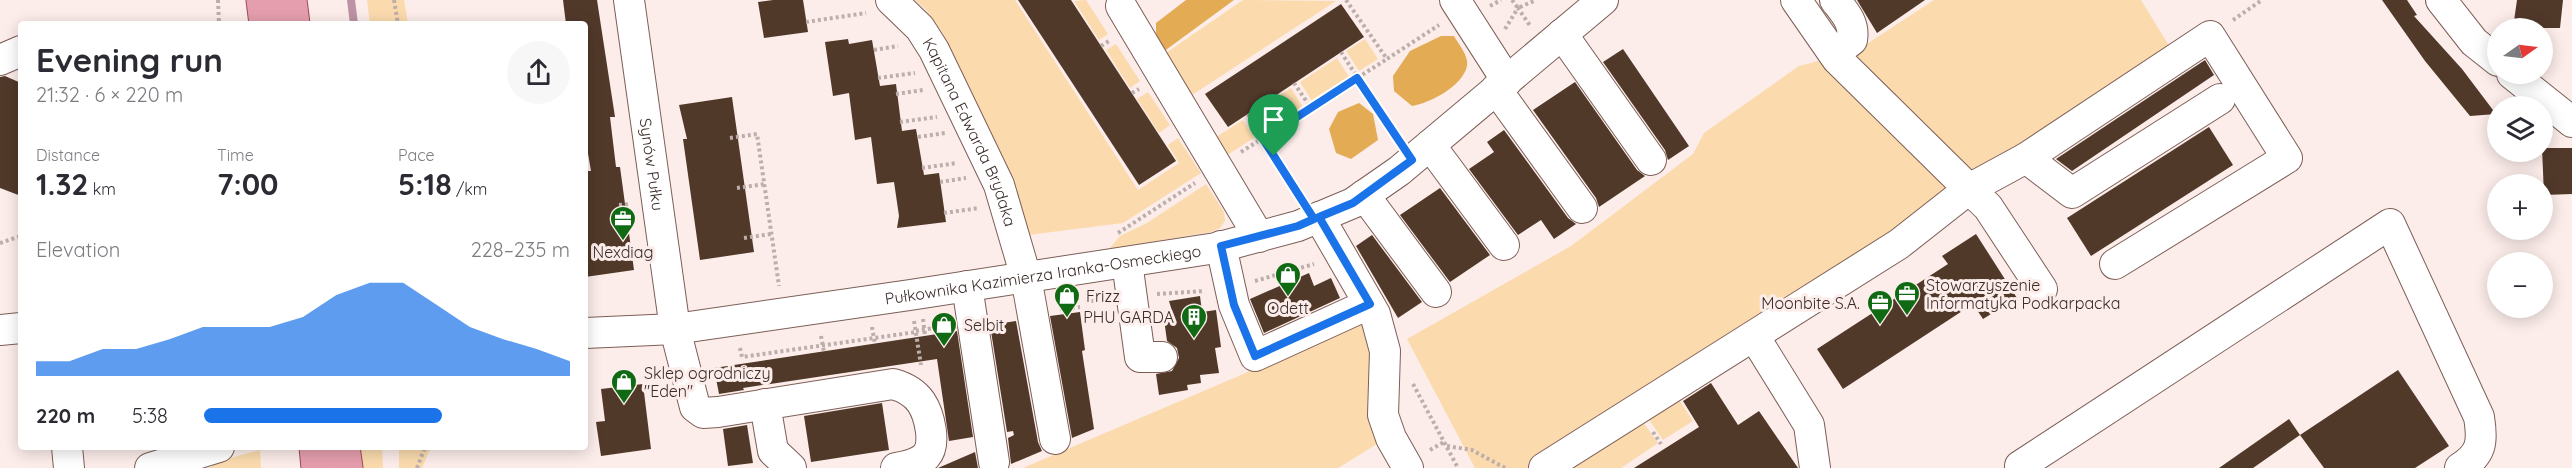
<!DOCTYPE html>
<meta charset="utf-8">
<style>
:root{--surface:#fff;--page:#f7f7f7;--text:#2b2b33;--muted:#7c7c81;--accent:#1a73e8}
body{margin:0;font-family:Quicksand,sans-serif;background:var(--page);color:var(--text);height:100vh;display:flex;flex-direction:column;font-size:22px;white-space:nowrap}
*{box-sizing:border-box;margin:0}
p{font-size:20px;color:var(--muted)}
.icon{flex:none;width:33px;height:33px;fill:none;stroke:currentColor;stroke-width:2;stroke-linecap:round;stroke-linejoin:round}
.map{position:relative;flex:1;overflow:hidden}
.sheet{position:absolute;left:18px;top:21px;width:570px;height:429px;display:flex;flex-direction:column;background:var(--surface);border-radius:6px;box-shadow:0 3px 15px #0003}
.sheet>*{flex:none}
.needle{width:39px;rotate:76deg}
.controls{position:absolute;left:2487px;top:18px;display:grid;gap:12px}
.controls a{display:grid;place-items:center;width:66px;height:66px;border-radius:50%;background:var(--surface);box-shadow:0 3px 15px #0003;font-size:30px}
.pin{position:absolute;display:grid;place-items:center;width:51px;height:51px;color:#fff;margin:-62px -26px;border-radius:50% 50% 50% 0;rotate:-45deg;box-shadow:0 0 6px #0007}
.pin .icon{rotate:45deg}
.round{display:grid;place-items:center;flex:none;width:63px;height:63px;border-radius:32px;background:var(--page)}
.overview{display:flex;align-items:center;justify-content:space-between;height:102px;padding:0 18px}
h1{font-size:33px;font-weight:700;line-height:45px}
.stats{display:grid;grid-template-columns:repeat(3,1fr);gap:9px;height:102px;padding:6px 18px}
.stats div{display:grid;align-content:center}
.stats b{font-size:30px;font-weight:700}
.stats small{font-size:16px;font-weight:400}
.stats p{font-size:16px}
.chart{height:168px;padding:12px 18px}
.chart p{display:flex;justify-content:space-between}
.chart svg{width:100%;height:108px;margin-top:6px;fill:var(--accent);opacity:.7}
ul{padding:0 18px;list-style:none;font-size:20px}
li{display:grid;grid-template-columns:96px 72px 1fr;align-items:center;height:45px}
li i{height:15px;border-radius:8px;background:var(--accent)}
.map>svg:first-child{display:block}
.green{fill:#fbdbae}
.forest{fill:#e3ab54}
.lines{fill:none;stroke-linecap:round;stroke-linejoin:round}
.stream{stroke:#bd92a4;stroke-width:8}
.building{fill:#51392a}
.minor-casing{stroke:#7d5e57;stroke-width:32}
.major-casing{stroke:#9e4c5c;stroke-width:35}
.path{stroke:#bcaeab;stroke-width:4;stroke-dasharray:3 3;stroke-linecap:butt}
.minor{stroke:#fff;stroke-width:30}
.major{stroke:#e59ead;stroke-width:33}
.route-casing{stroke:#fff;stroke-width:12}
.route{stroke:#1a73e8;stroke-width:8}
.labels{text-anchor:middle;stroke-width:6;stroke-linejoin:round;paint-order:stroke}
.street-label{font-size:16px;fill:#3a2c29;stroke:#fcedea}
.poi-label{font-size:16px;fill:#3a2c29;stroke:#fcedea;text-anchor:start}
</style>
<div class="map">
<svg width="2572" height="468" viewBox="0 0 2572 468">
<rect width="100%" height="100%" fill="#fcedea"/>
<g class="green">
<polygon points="367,0 404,0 408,24 370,24"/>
<polygon points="915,0 1015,0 1138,190 1179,163 1168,145 1178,138 1201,173 1123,223 1028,235 1014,189 942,32 926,10"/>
<polygon points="1086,0 1108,34 1099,40 1074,1"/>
<polygon points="1243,0 1336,1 1189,97 1163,55"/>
<polygon points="1934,0 2141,0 2171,49 1537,468 1475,468 1407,339 1571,246 1693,154 1704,133 1799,66 1856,51"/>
<polygon points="1365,39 1378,59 1359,71 1346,51"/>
<polygon points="1116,44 1140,81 1130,88 1106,50"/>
<polygon points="1337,58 1349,77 1312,101 1300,82"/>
<polygon points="1291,88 1303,107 1266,131 1253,112"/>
<polygon points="1148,92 1170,125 1159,133 1137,99"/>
<polygon points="1243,120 1254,138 1224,157 1213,139"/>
<polygon points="1206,184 1224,212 1225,221 1220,228 1211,232 1109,249 1120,236 1147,223"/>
<polygon points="1365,318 1369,327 1382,441 1338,468 1023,468 1241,375"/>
<polygon points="1676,395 1693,421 1663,440 1645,414"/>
<polygon points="1640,418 1658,443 1621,468 1569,468"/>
<polygon points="357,447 382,447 383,468 361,468"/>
<polygon points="399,447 431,447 422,468 399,468"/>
<polygon points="260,450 261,468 209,468 223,460"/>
</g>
<g class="forest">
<polygon points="1186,0 1234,0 1163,52 1156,37 1156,23"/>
<path d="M1441,36H1454C1459,45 1469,56 1467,66C1463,86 1430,103 1412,106L1394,91L1393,76L1410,51Z"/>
<polygon points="1359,103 1373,114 1378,140 1351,159 1336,153 1329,129 1338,112"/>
</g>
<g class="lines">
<polyline class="stream" points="351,0 354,24"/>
</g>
<g class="building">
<polygon points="563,0 597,0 615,117 610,117 616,167 620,167 634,270 585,277 585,171 591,171 585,136 585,24 566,24"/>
<polygon points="773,0 803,0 808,32 764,38 758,2"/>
<polygon points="1018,0 1071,0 1176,161 1139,185"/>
<polygon points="1857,0 1925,0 1877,33"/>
<polygon points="2382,0 2407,0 2417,15 2414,16 2462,69 2496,114 2470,116 2425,61"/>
<polygon points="2517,0 2563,0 2560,28 2513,28"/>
<polygon points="1341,4 1364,37 1228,127 1205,94"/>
<polygon points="848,39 849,44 872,40 880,86 896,84 902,131 916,129 924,175 939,173 946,222 897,228 899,216 894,182 877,184 871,137 855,140 849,93 833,96 825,42"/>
<polygon points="1623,49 1689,146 1668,160 1665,150 1603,62"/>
<polygon points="2205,60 2214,75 2072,171 2056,159"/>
<polygon points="5,76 21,83 21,196 0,188 0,77"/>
<polygon points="1575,82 1637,170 1645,176 1599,207 1596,198 1533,110"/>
<polygon points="732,97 754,252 700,260 683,139 687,139 679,105"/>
<polygon points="2209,127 2233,165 2091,256 2067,218"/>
<polygon points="1504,130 1568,218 1576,224 1554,239 1541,220 1518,235 1469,169 1494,152 1487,142"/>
<polygon points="2542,148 2572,148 2572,194 2544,195"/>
<polygon points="1440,188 1490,255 1450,282 1400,215"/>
<polygon points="1976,234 2017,298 1983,319 1973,304 1843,389 1817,349 1948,264 1942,256"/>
<polygon points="1372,235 1422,302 1398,318 1356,246"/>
<polygon points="1309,273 1314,286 1331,278 1340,298 1264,333 1250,299"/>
<polygon points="1200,296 1202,312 1216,310 1221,347 1215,348 1219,373 1200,375 1201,383 1187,385 1188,390 1159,395 1156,374 1172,371 1179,358 1177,348 1167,341 1163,312 1172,311 1169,301"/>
<polygon points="1080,312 1085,350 1082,351 1094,429 1072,438 1050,316"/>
<polygon points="1016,321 1038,442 1042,451 1011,464 1008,438 1014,435 1013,431 1007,432 990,325"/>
<polygon points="957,331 973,437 949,441 937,359 743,388 744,390 719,394 714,368"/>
<polygon points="2398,370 2449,446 2415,468 2324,468 2300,435"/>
<polygon points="1711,383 1738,425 1759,411 1798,468 1634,468 1699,427 1683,401"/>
<polygon points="643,384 651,449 601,456 596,422 605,421 601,389"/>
<polygon points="882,403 889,450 811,462 804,416"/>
<polygon points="2289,419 2300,435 2253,468 2219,468"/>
<polygon points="747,425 753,463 728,466 723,429"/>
<polygon points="975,452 978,468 938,468"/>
</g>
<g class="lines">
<defs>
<g id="minor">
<path id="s1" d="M629,0L675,329L695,407L703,413L718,412L893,384C904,387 914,392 921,402C929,414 937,444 926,456C918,464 907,466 896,468"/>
<path id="s2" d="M891,0L920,28L934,50L999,185L1026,277L1055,439"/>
<polyline points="1455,0 1507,81"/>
<polyline points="1796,0 1837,59 1969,189 2026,158 2210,36 2287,158 2115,264"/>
<polyline points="2441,0 2474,42 2498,61"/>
<polyline points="1121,6 1259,237"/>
<polyline points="1562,34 1651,160"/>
<path d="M1834,54L1852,40C1855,23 1845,13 1835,0"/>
<polyline points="0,60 21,51"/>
<polyline points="2512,74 2572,122"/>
<polyline points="1496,89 1582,208"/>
<polyline points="1430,145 1504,245"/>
<polyline points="2026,158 2072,193 2220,99"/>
<polyline points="1364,195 1436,292"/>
<polyline points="1319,217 1375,314 1385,351 1383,415 1391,438 1408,468"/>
<polyline points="1221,246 1234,305 1255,356 1369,304"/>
<polyline points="1127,262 1140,357 1162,357"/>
<polyline points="967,286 994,462"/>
<polyline points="0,330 21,328"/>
<path id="s3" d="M585,333L675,329L910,295L1216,248L1298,226L1353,203L1399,171L1603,0"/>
<polyline points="1754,336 1809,425 1815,468"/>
<polyline points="765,404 773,451 791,468"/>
<polyline points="67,447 69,468"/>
<path d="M2020,466L2390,224L2479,417C2483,442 2482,454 2460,468"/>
<polyline points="150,468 219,447"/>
<polyline points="1544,468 1899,244 1969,189 1988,207 2042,289"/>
</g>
<g id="major">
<polyline points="263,0 266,24"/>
<polyline points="290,0 293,24"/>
<polyline points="316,447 318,468"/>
<polyline points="343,447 346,468"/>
</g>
</defs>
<use href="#minor" class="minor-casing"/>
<use href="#major" class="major-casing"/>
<g class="path">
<polyline points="218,0 219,24"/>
<polyline points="394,0 398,24"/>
<polyline points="1346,0 1387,59 1439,25"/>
<polyline points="1512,0 1518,8 1536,0"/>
<polyline points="1490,6 1501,0"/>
<polyline points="2233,20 2262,0"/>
<polyline points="806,22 866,13"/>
<polyline points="1505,29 1518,8 1531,27"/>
<polyline points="1101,46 1109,41"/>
<polyline points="874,50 898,46"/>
<polyline points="1341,52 1396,137"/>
<polyline points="878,78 915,73"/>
<polyline points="1294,83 1311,108"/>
<polyline points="1132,93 1139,89"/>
<polyline points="896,94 923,90"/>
<polyline points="1248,114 1300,197"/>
<polyline points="900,122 937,117"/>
<polyline points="918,137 945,133"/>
<polyline points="730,138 757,134 779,286"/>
<polyline points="1241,152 1387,59"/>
<polyline points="922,168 957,163"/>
<polyline points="940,182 966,178"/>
<polyline points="737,188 765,184"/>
<polyline points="619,205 630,204"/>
<polyline points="944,213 979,208"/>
<polyline points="1118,233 1195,183"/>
<polyline points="744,238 771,234"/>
<polyline points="0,243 21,236"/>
<polyline points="627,256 637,255"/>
<polyline points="1255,281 1314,264"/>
<polyline points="1157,294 1204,291"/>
<polyline points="1085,302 1105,299"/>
<polyline points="1060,309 1080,307"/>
<polyline points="923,319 925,336"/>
<polyline points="914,321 921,365"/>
<polyline points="872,327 875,344"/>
<polyline points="916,331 946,326"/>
<polyline points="821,336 824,352"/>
<polyline points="740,348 742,357 916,332"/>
<polyline points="1413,384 1458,468"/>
<polyline points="1653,432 1661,444"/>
<polyline points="1447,446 1472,450 1505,468"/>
<polyline points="1430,450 1444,442"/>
<polyline points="417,468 425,447"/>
</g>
<use href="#minor" class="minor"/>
<use href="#major" class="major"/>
</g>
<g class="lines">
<defs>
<polygon id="route" points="1357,78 1412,160 1353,203 1319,217 1370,304 1255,356 1234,305 1221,246 1298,226 1314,219 1263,139"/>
</defs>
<use href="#route" class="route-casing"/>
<use href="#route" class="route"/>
</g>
<defs>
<symbol id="office-pin" viewBox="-11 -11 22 30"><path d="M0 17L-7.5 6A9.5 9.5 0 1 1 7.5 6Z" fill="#106a13" stroke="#fcedea"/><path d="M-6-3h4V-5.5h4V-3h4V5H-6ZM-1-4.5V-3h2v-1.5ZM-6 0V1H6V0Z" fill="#fff"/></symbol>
<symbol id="shop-pin" viewBox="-11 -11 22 30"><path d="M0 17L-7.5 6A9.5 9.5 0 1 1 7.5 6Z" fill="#106a13" stroke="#fcedea"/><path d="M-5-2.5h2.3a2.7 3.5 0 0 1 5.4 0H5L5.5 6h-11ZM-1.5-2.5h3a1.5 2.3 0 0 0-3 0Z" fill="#fff"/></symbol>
<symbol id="building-pin" viewBox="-11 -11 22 30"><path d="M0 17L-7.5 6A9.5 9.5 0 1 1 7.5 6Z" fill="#106a13" stroke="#fcedea"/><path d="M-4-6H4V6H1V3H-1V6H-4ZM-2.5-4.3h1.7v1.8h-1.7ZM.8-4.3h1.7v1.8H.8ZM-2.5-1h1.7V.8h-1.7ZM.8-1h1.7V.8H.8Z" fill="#fff"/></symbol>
</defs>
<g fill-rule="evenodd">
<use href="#office-pin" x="608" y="204" width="30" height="40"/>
<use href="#shop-pin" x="1273" y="260" width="30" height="40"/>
<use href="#office-pin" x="1892" y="279" width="30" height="40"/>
<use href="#shop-pin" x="1052" y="281" width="30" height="40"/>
<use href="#office-pin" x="1865" y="288" width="30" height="40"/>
<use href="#building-pin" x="1179" y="302" width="30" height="40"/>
<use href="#shop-pin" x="929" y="310" width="30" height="40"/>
<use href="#shop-pin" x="609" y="367" width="30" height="40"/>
</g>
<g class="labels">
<g class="street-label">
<text dy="6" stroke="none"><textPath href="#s2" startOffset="156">Kapitana Edwarda Brydaka</textPath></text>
<text dy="6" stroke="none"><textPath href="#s1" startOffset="166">Synów Pułku</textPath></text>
<text dy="6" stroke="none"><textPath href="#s3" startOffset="462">Pułkownika Kazimierza Iranka-Osmeckiego</textPath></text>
</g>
<g class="poi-label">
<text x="623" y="258" text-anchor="middle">Nexdiag</text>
<text x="1926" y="291">Stowarzyszenie<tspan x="1926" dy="18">Informatyka Podkarpacka</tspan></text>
<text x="1086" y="302">Frizz</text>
<text x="1860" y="309" text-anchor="end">Moonbite S.A.</text>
<text x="1288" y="314" text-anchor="middle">Odett</text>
<text x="1174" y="323" text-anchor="end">PHU GARDA</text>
<text x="964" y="331">Selbit</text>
<text x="644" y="379">Sklep ogrodniczy<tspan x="644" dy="18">"Eden"</tspan></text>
</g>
</g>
</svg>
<div class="controls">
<a><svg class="needle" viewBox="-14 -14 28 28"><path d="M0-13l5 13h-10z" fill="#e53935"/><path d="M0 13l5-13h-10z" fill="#7c7c81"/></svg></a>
<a><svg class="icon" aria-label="layers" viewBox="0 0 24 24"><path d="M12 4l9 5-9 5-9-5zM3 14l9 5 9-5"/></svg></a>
<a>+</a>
<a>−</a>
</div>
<div class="pin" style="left:1274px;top:156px;background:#1e9e55"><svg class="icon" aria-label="arrive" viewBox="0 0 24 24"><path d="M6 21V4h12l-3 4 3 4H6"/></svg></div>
<section class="sheet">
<div class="overview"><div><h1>Evening run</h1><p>21:32 · 6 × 220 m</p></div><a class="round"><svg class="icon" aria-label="share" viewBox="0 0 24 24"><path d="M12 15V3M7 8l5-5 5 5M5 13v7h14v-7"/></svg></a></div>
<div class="stats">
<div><p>Distance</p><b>1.32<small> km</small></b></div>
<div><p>Time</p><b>7:00</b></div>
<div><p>Pace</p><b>5:18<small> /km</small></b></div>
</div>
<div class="chart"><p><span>Elevation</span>228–235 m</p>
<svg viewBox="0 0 160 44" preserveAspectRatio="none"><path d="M0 44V38L10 38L20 33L30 33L40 29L50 24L60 24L70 24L80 20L90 11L100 6L110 6L120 15L130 24L140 29L150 33L160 38V44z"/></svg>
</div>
<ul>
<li><b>220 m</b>5:38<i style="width:65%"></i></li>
</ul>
</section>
</div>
